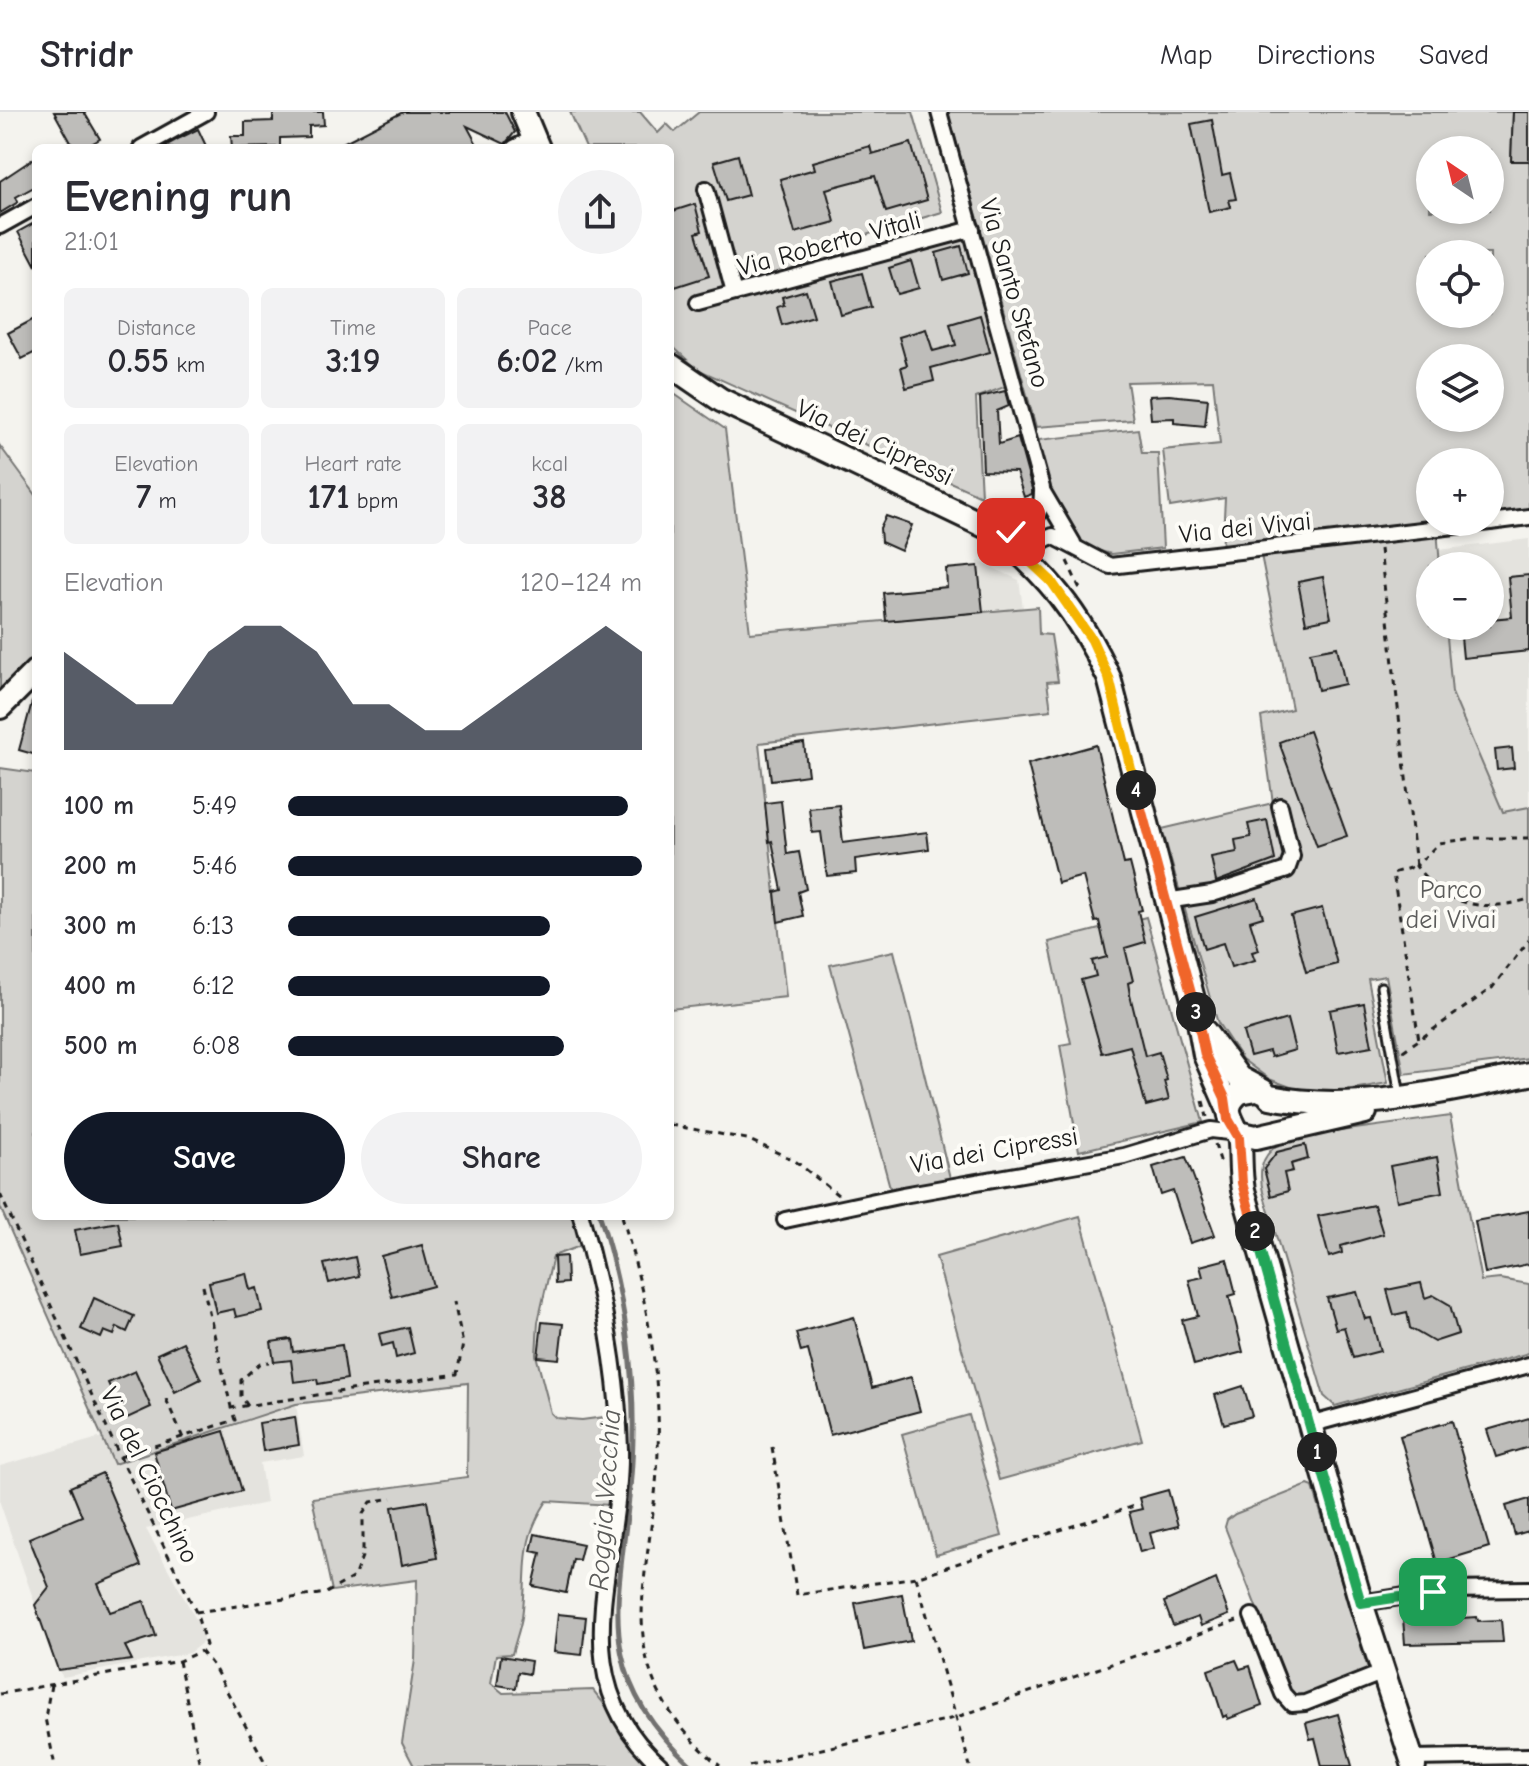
<!DOCTYPE html>
<meta charset="utf-8">
<style>
:root{--surface:#fff;--page:#f2f2f3;--text:#2b2b33;--muted:#7c7c81;--line:#e1e1e2;--accent:#111827}
body{margin:0;font-family:"Comic Neue",sans-serif;background:var(--page);color:var(--text);height:100vh;display:flex;flex-direction:column;font-size:30px;white-space:nowrap}
*{box-sizing:border-box;margin:0}
p{font-size:26px;color:var(--muted)}
.icon{flex:none;width:44px;height:44px;fill:none;stroke:currentColor;stroke-width:2;stroke-linecap:round;stroke-linejoin:round}
.map{position:relative;flex:1;overflow:hidden}
.sheet{position:absolute;left:32px;top:32px;width:642px;height:1076px;display:flex;flex-direction:column;background:var(--surface);border-radius:12px;box-shadow:0 4px 12px #0003}
.sheet>*{flex:none}
.needle{width:52px;rotate:325deg}
.fabs{position:absolute;left:1416px;top:24px;display:grid;gap:16px}
.fabs a{display:grid;place-items:center;width:88px;height:88px;border-radius:50%;background:var(--surface);box-shadow:0 4px 12px #0003;font-size:40px}
.pin{position:absolute;display:grid;place-items:center;width:68px;height:68px;color:#fff;margin:-34px;border-radius:16px;box-shadow:0 4px 12px #0006}
.km{position:absolute;width:40px;height:40px;margin:-20px;border-radius:50%;background:#222;color:#fff;font-size:22px;line-height:40px;text-align:center}
.round{display:grid;place-items:center;flex:none;width:84px;height:84px;border-radius:42px;background:var(--page)}
.overview{display:flex;align-items:center;justify-content:space-between;height:136px;padding:0 32px}
h1{font-size:44px;font-weight:700;line-height:60px}
.metrics{display:grid;grid-template-columns:repeat(3,1fr);gap:12px;height:136px;padding:8px 32px}
.metrics div{display:grid;align-content:center;border-radius:12px;background:var(--page);text-align:center}
.metrics b{font-size:34px;font-weight:700}
.metrics small{font-size:22px;font-weight:400}
.metrics p{font-size:22px}
.chart{height:224px;padding:16px 32px}
.chart p{display:flex;justify-content:space-between}
.chart svg{width:100%;height:144px;margin-top:8px;fill:var(--accent);opacity:.7}
.cta{display:flex;gap:16px;margin-top:auto;padding:16px 32px}
.cta a{flex:1;height:92px;border-radius:48px;background:var(--accent);color:#fff;font-size:32px;font-weight:700;line-height:92px;text-align:center}
.cta a+a{background:var(--page);color:var(--text)}
ul{padding:0 32px;list-style:none;font-size:26px}
li{display:grid;grid-template-columns:128px 96px 1fr;align-items:center;height:60px}
li i{height:20px;border-radius:10px;background:var(--accent)}
header{display:flex;align-items:center;gap:48px;box-sizing:border-box;height:112px;padding:0 40px;background:var(--surface);border-bottom:2px solid var(--line)}
header strong{font-size:38px}
nav{display:flex;gap:44px;margin-inline-start:auto;font-size:28px}
.map>svg:first-child{display:block}
.built{fill:#e4e3de}
.green{fill:#d4d3cf;stroke:#787876;stroke-width:2;fill-rule:evenodd}
.lines{fill:none;stroke-linecap:round;stroke-linejoin:round}
.stream{stroke:#72716f;stroke-width:5}
.building{fill:#bebdba;stroke:#1c1c1c;stroke-width:2}
.lane-casing{stroke:#1c1c1c;stroke-width:13}
.street-casing{stroke:#1c1c1c;stroke-width:20}
.secondary-casing{stroke:#1c1c1c;stroke-width:28}
.path{stroke:#1c1c1c;stroke-width:3;stroke-dasharray:6 6;stroke-linecap:butt}
.lane{stroke:#fdfcf7;stroke-width:7}
.street{stroke:#fdfcf7;stroke-width:14}
.secondary{stroke:#fdfcf7;stroke-width:22}
.split-1-casing{stroke:#fff;stroke-width:16}
.split-2-casing{stroke:#fff;stroke-width:16}
.split-3-casing{stroke:#fff;stroke-width:16}
.split-4-casing{stroke:#fff;stroke-width:16}
.split-5-casing{stroke:#fff;stroke-width:16}
.split-6-casing{stroke:#fff;stroke-width:16}
.split-1{stroke:#22a559;stroke-width:10}
.split-2{stroke:#22a559;stroke-width:10}
.split-3{stroke:#f0652b;stroke-width:10}
.split-4{stroke:#f0652b;stroke-width:10}
.split-5{stroke:#f5b400;stroke-width:10}
.split-6{stroke:#f5b400;stroke-width:10}
.labels{text-anchor:middle;stroke-width:8;stroke-linejoin:round;paint-order:stroke}
.street-label{font-size:26px;fill:#1c1c1c;stroke:#fdfcf7}
.park-label{font-size:26px;fill:#5c5c5b;stroke:#fdfcf7}
.water-label{font-size:28px;font-style:italic;fill:#5c5c5a;stroke:#fdfcf7}
</style>
<header>
<strong>Stridr</strong>
<nav><a>Map</a><a>Directions</a><a>Saved</a></nav>
</header>
<div class="map">
<svg width="1529" height="1654" viewBox="0 0 1529 1654">
<rect width="100%" height="100%" fill="#f4f3ee"/>
<filter id="ink" filterUnits="userSpaceOnUse"><feTurbulence type="fractalNoise" baseFrequency=".0125" numOctaves="2"/><feDisplacementMap in="SourceGraphic" scale="16" xChannelSelector="R" yChannelSelector="G"/><feConvolveMatrix kernelMatrix="1 2 1 2 8 2 1 2 1" color-interpolation-filters="sRGB"/></filter>
<g filter="url(#ink)">
<g class="built">
<polygon points="1529,427 1529,695 1503,701 1452,581 1446,514 1490,514 1490,454 1440,454 1439,438"/>
<polygon points="978,449 1019,468 1023,496 983,500"/>
<polygon points="296,1292 304,1344 260,1351 266,1391 146,1417 203,1520 203,1530 189,1541 63,1565 58,1558 0,1391 0,1354 102,1325 114,1352"/>
</g>
<g class="green">
<polygon points="570,0 640,0 658,21 667,12 675,20 699,0 913,0 942,100 806,141 812,165 964,124 1007,274 976,286 981,384 697,257 670,232 670,36 586,36"/>
<path d="M948,0H1513L1511,48L1529,49V406L1437,417L1440,454H1430V514H1446L1452,581L1503,700L1529,695V946L1404,962L1386,864L1368,867L1388,971L1340,979L1304,980L1269,967L1242,947L1218,911L1210,886L1162,717L1273,691L1261,605L1292,597L1261,443L1222,442L1225,386L1170,395L1163,338L1220,332L1213,268L1127,270L1133,308L1036,315ZM1430,38H1490V98H1430ZM1430,142H1490V202H1430ZM1430,246H1490V306H1430ZM1430,350H1490V410H1430Z"/>
<polygon points="670,279 725,317 750,521 1038,495 1039,522 1051,523 1058,569 1047,570 1051,598 759,631 786,885 670,897"/>
<polygon points="1138,317 1142,341 1158,341 1163,436 1111,442 1082,434 1052,390 1038,328"/>
<polygon points="0,334 36,383 36,554 0,589"/>
<path d="M0,656L36,661V1104H573L583,1133L553,1144L538,1210L536,1243L551,1301L556,1306L582,1308L612,1304L610,1393L547,1389C518,1433 529,1456 522,1505C520,1517 515,1530 512,1542L496,1543L491,1571L503,1581L593,1578L654,1654H414L402,1631L415,1548L417,1468L332,1479L312,1386L467,1365L468,1271L296,1292L114,1352L0,1095Z"/>
<polygon points="1146,805 1203,1010 1079,1039 1060,933 1071,931 1049,830"/>
<polygon points="894,839 950,1066 891,1079 830,853"/>
<path d="M1450,1004L1481,1169L1500,1167L1529,1172V1241L1335,1294L1324,1284L1263,1080C1257,1054 1264,1038 1289,1026Z"/>
<polygon points="1080,1104 1142,1328 999,1368 936,1145"/>
<polygon points="969,1303 1002,1424 936,1443 902,1322"/>
<polygon points="1308,1373 1313,1375 1368,1557 1367,1561 1298,1586 1290,1582 1225,1415 1227,1408 1235,1402"/>
</g>
<g class="lines">
<path class="stream" d="M600,1104C625,1181 637,1270 632,1350C625,1477 582,1553 692,1654"/>
</g>
<g class="building">
<polygon points="54,0 84,0 100,27 84,36 74,36"/>
<polygon points="273,0 323,0 324,13 309,14 309,25 280,26 280,35 232,36 231,24 245,24 245,10 273,9"/>
<polygon points="403,0 505,0 515,20 505,32 467,14 479,36 333,36"/>
<polygon points="1513,0 1529,0 1529,49 1511,49"/>
<polygon points="1212,8 1222,63 1230,61 1236,87 1229,88 1231,95 1209,100 1191,12"/>
<polygon points="198,17 207,36 162,36 180,26"/>
<polygon points="911,31 927,88 886,100 875,64 826,77 835,110 795,121 780,67 815,57 813,50 870,34 872,42"/>
<polygon points="738,43 748,83 726,89 714,50"/>
<polygon points="36,45 36,78 34,75 16,85 18,90 0,101 0,69"/>
<polygon points="695,92 702,119 696,121 709,164 675,175 670,158 670,100"/>
<polygon points="36,110 36,154 18,120"/>
<polygon points="961,134 968,161 943,168 936,141"/>
<polygon points="911,149 919,176 897,182 889,156"/>
<polygon points="862,161 871,195 841,203 832,169"/>
<polygon points="806,178 814,204 782,213 777,195 784,193 782,185"/>
<polygon points="980,203 990,240 931,256 934,269 906,276 901,255 907,253 899,225 926,217 933,239 956,233 950,212"/>
<polygon points="36,206 36,240 22,247 8,221"/>
<polygon points="1005,279 1009,294 997,299 999,332 1018,326 1032,377 1032,382 1024,385 1016,360 983,359 980,285"/>
<polygon points="1169,283 1208,287 1205,314 1174,311 1174,306 1151,307 1149,284"/>
<polygon points="886,404 912,413 901,439 881,430 880,416"/>
<polygon points="978,454 983,500 886,509 883,481 947,475 946,457"/>
<polygon points="1529,463 1529,539 1463,546 1460,514 1490,514 1490,507 1512,505 1508,465"/>
<polygon points="1323,465 1331,506 1306,511 1298,470"/>
<polygon points="1337,535 1345,572 1318,578 1310,540"/>
<polygon points="32,590 36,590 36,643 19,638"/>
<polygon points="1309,619 1347,724 1317,734 1279,630"/>
<polygon points="804,631 808,663 771,668 767,636"/>
<polygon points="1096,633 1124,752 1130,751 1142,798 1138,799 1145,830 1125,836 1133,869 1128,871 1130,883 1145,944 1159,940 1167,968 1164,969 1169,988 1146,994 1130,934 1102,941 1081,868 1096,864 1092,849 1107,845 1099,809 1095,810 1083,764 1058,771 1028,652"/>
<polygon points="1512,636 1514,656 1497,658 1495,638"/>
<polygon points="781,689 787,742 799,740 806,777 798,780 803,804 778,810 775,780 782,778 772,729 769,730 765,691"/>
<polygon points="839,693 843,731 927,720 929,737 855,747 856,761 827,764 821,720 812,721 809,696"/>
<polygon points="1267,708 1275,748 1216,770 1211,745 1237,740 1235,728 1251,725 1248,712"/>
<polygon points="1257,786 1263,805 1250,809 1259,838 1252,840 1255,848 1231,855 1223,831 1204,837 1195,805"/>
<polygon points="1322,796 1337,852 1306,860 1291,804"/>
<polygon points="1364,891 1372,934 1338,940 1330,898"/>
<polygon points="1287,907 1295,938 1271,945 1269,939 1250,944 1243,920"/>
<polygon points="1305,1033 1308,1047 1291,1052 1293,1059 1284,1061 1288,1079 1271,1084 1264,1057 1277,1040"/>
<polygon points="1186,1045 1215,1123 1190,1131 1173,1079 1161,1083 1153,1055"/>
<polygon points="1437,1045 1443,1080 1397,1089 1390,1054"/>
<polygon points="1374,1093 1383,1122 1341,1134 1342,1141 1329,1145 1318,1104"/>
<polygon points="1529,1099 1529,1152 1485,1161 1475,1109"/>
<polygon points="118,1110 123,1134 80,1142 75,1118"/>
<polygon points="422,1133 433,1174 392,1185 381,1144"/>
<polygon points="566,1144 567,1171 555,1172 554,1145"/>
<polygon points="355,1145 359,1164 329,1171 324,1152"/>
<polygon points="1227,1147 1236,1182 1229,1184 1243,1240 1194,1253 1182,1208 1198,1204 1189,1168 1203,1165 1200,1154"/>
<polygon points="246,1161 250,1178 257,1176 262,1199 236,1205 234,1197 216,1201 209,1170"/>
<polygon points="1421,1171 1425,1186 1433,1183 1450,1193 1458,1222 1434,1230 1410,1216 1407,1200 1394,1203 1387,1178"/>
<polygon points="1357,1180 1365,1207 1371,1206 1380,1239 1353,1246 1344,1215 1336,1217 1327,1186"/>
<polygon points="94,1186 134,1204 127,1220 117,1215 114,1223 104,1219 101,1226 81,1217"/>
<polygon points="854,1205 872,1276 911,1265 920,1299 830,1323 808,1238 801,1240 796,1221"/>
<polygon points="542,1210 563,1212 559,1247 538,1245"/>
<polygon points="408,1215 414,1241 396,1246 393,1231 382,1234 379,1222"/>
<polygon points="291,1227 293,1240 342,1233 347,1267 318,1272 317,1267 294,1270 291,1248 274,1250 271,1230"/>
<polygon points="183,1230 201,1267 175,1280 157,1242"/>
<polygon points="135,1259 151,1295 125,1307 108,1271"/>
<polygon points="1243,1274 1252,1304 1224,1312 1215,1283"/>
<polygon points="295,1305 299,1333 263,1339 259,1311"/>
<polygon points="1529,1306 1529,1335 1496,1345 1487,1318"/>
<polygon points="1452,1309 1489,1435 1437,1451 1400,1324"/>
<polygon points="224,1319 242,1379 171,1399 154,1340"/>
<polygon points="102,1361 141,1454 98,1472 110,1500 144,1489 156,1524 125,1534 132,1548 58,1558 35,1493 49,1475 29,1426 82,1404 70,1375"/>
<polygon points="1168,1378 1178,1414 1150,1421 1154,1436 1140,1440 1129,1400 1142,1397 1139,1386"/>
<polygon points="1529,1387 1529,1419 1515,1423 1506,1394"/>
<polygon points="427,1389 437,1446 402,1453 392,1395"/>
<polygon points="535,1422 583,1432 579,1448 573,1447 566,1481 533,1474 541,1441 531,1439"/>
<polygon points="1216,1467 1229,1503 1201,1514 1198,1505 1173,1514 1164,1490"/>
<polygon points="902,1482 911,1529 864,1538 855,1491"/>
<polygon points="558,1502 586,1505 582,1543 554,1540"/>
<polygon points="1432,1503 1433,1508 1477,1505 1478,1509 1501,1508 1503,1530 1405,1532 1403,1506"/>
<polygon points="501,1544 531,1549 529,1562 518,1560 516,1576 497,1573"/>
<polygon points="1236,1548 1240,1557 1250,1554 1262,1594 1228,1607 1227,1603 1223,1605 1208,1558"/>
<polygon points="1338,1602 1352,1654 1322,1654 1315,1626 1310,1627 1306,1611"/>
</g>
<g class="lines">
<defs>
<polyline id="lane" points="1381,875 1400,983"/>
<g id="street">
<path d="M939,0L1042,376C1043,407 1029,425 996,418"/>
<polyline points="141,36 206,0"/>
<polyline points="514,36 534,26"/>
<polyline points="706,77 734,181"/>
<polyline points="0,114 36,94"/>
<polyline points="698,191 972,117"/>
<polyline points="1043,380 1073,431"/>
<polyline points="1490,410 1529,405"/>
<path d="M1035,453C1033,437 1038,429 1053,424L1110,454L1490,410"/>
<polyline points="1166,789 1212,782 1287,758 1292,744 1280,694"/>
<path d="M581,1104C603,1181 618,1257 620,1338C622,1450 557,1564 661,1654"/>
<polyline points="785,1108 903,1083 1124,1044 1211,1018 1238,1021"/>
<polyline points="1309,1313 1529,1253"/>
<polyline points="1361,1491 1444,1478 1529,1477"/>
<polyline points="1252,1504 1283,1582 1292,1592 1305,1591 1384,1560"/>
<polyline points="1412,1646 1529,1644"/>
</g>
<g id="secondary">
<polyline points="523,0 538,36"/>
<path d="M670,253L721,288L987,415C1044,456 1080,503 1109,566L1199,910L1205,943L1228,996"/>
<polyline points="0,595 36,559"/>
<polyline points="1205,920 1239,966 1263,979"/>
<path d="M1256,977L1240,980C1216,999 1238,1010 1240,1031C1241,1047 1240,1062 1243,1078L1361,1491L1414,1654"/>
<path d="M1270,985C1355,1002 1445,979 1529,962"/>
<polyline points="1238,1021 1256,1025 1365,1000"/>
</g>
</defs>
<use href="#lane" class="lane-casing"/>
<use href="#street" class="street-casing"/>
<use href="#secondary" class="secondary-casing"/>
<g class="path">
<polyline points="1380,437 1416,754 1393,761 1419,928"/>
<polyline points="1067,449 1081,479"/>
<path d="M1529,726H1475L1439,731L1416,754C1446,794 1482,801 1529,787"/>
<polyline points="1403,939 1492,876 1529,828"/>
<polyline points="1203,989 1207,1005"/>
<polyline points="670,1013 747,1027 794,1048 838,1083"/>
<polyline points="1215,1032 1222,1055"/>
<polyline points="0,1082 120,1345 196,1500 206,1533 201,1539 214,1555 267,1654"/>
<path d="M622,1104C645,1181 661,1257 658,1339C654,1472 599,1551 720,1654"/>
<polyline points="203,1174 231,1295"/>
<polyline points="166,1287 183,1326"/>
<polyline points="248,1294 241,1284 241,1268 260,1251 269,1250"/>
<polyline points="772,1335 797,1483 916,1465 1134,1394"/>
<polyline points="120,1345 235,1308 231,1296 457,1262 463,1232 454,1190"/>
<polyline points="916,1465 970,1654"/>
<polyline points="196,1500 326,1481 354,1465 363,1442 363,1402 371,1390 392,1386"/>
<polyline points="179,1549 200,1654"/>
<polyline points="51,1573 45,1606 55,1654"/>
<polyline points="0,1582 179,1549 201,1539"/>
<polyline points="749,1654 954,1606 1237,1509"/>
</g>
<use href="#lane" class="lane"/>
<use href="#street" class="street"/>
<use href="#secondary" class="secondary"/>
</g>
</g>
<g class="lines" filter="url(#ink)">
<defs>
<polyline id="split-1" points="1317,1340 1361,1491 1433,1480"/>
<polyline id="split-2" points="1255,1119 1317,1340"/>
<polyline id="split-3" points="1196,900 1205,943 1225,986 1228,1007 1239,1026 1242,1071 1255,1119"/>
<polyline id="split-4" points="1136,678 1196,900"/>
<polyline id="split-5" points="1051,469 1092,528 1109,566 1136,678"/>
<polyline id="split-6" points="1011,420 987,415 1016,436 1051,469"/>
</defs>
<use href="#split-1" class="split-1-casing"/>
<use href="#split-2" class="split-2-casing"/>
<use href="#split-3" class="split-3-casing"/>
<use href="#split-4" class="split-4-casing"/>
<use href="#split-5" class="split-5-casing"/>
<use href="#split-6" class="split-6-casing"/>
<use href="#split-1" class="split-1"/>
<use href="#split-2" class="split-2"/>
<use href="#split-3" class="split-3"/>
<use href="#split-4" class="split-4"/>
<use href="#split-5" class="split-5"/>
<use href="#split-6" class="split-6"/>
</g>
<g class="labels">
<g class="street-label">
<text transform="translate(829 131) rotate(-15)" y="9">Via Roberto Vitali</text>
<text transform="translate(1015 181) rotate(74)" y="9">Via Santo Stefano</text>
<text transform="translate(875 330) rotate(25)" y="9">Via dei Cipressi</text>
<text transform="translate(1245 415) rotate(-6)" y="9">Via dei Vivai</text>
<text transform="translate(994 1038) rotate(-10)" y="9">Via dei Cipressi</text>
<text transform="translate(150 1363) rotate(64)" y="9">Via del Ciocchino</text>
</g>
<g class="park-label">
<text x="1451" y="786">Parco<tspan x="1451" dy="30">dei Vivai</tspan></text>
</g>
<g class="water-label">
<text transform="translate(604 1388) rotate(-86)" y="10">Roggia Vecchia</text>
</g>
</g>
</svg>
<div class="fabs">
<a><svg class="needle" viewBox="-14 -14 28 28"><path d="M0-13l5 13h-10z" fill="#e53935"/><path d="M0 13l5-13h-10z" fill="#7c7c81"/></svg></a>
<a><svg class="icon" aria-label="locate" viewBox="0 0 24 24"><circle cx="12" cy="12" r="6"/><path d="M12 2v4M12 18v4M2 12h4M18 12h4"/></svg></a>
<a><svg class="icon" aria-label="layers" viewBox="0 0 24 24"><path d="M12 4l9 5-9 5-9-5zM3 14l9 5 9-5"/></svg></a>
<a>+</a>
<a>−</a>
</div>
<div class="pin" style="left:1433px;top:1480px;background:#1e9e55"><svg class="icon" aria-label="arrive" viewBox="0 0 24 24"><path d="M6 21V4h12l-3 4 3 4H6"/></svg></div>
<div class="pin" style="left:1011px;top:420px;background:#d93025"><svg class="icon" aria-label="check" viewBox="0 0 24 24"><path d="M5 12l5 5 9-10"/></svg></div>
<b class="km" style="left:1317px;top:1340px">1</b>
<b class="km" style="left:1255px;top:1119px">2</b>
<b class="km" style="left:1196px;top:900px">3</b>
<b class="km" style="left:1136px;top:678px">4</b>
<section class="sheet">
<div class="overview"><div><h1>Evening run</h1><p>21:01</p></div><a class="round"><svg class="icon" aria-label="share" viewBox="0 0 24 24"><path d="M12 15V3M7 8l5-5 5 5M5 13v7h14v-7"/></svg></a></div>
<div class="metrics">
<div><p>Distance</p><b>0.55<small> km</small></b></div>
<div><p>Time</p><b>3:19</b></div>
<div><p>Pace</p><b>6:02<small> /km</small></b></div>
</div>
<div class="metrics">
<div><p>Elevation</p><b>7<small> m</small></b></div>
<div><p>Heart rate</p><b>171<small> bpm</small></b></div>
<div><p>kcal</p><b>38</b></div>
</div>
<div class="chart"><p><span>Elevation</span>120–124 m</p>
<svg viewBox="0 0 160 44" preserveAspectRatio="none"><path d="M0 44V14L10 22L20 30L30 30L40 14L50 6L60 6L70 14L80 30L90 30L100 38L110 38L120 30L130 22L140 14L150 6L160 14V44z"/></svg>
</div>
<ul>
<li><b>100 m</b>5:49<i style="width:96%"></i></li>
<li><b>200 m</b>5:46<i style="width:100%"></i></li>
<li><b>300 m</b>6:13<i style="width:74%"></i></li>
<li><b>400 m</b>6:12<i style="width:74%"></i></li>
<li><b>500 m</b>6:08<i style="width:78%"></i></li>
</ul>
<div class="cta"><a>Save</a><a>Share</a></div>
</section>
</div>
